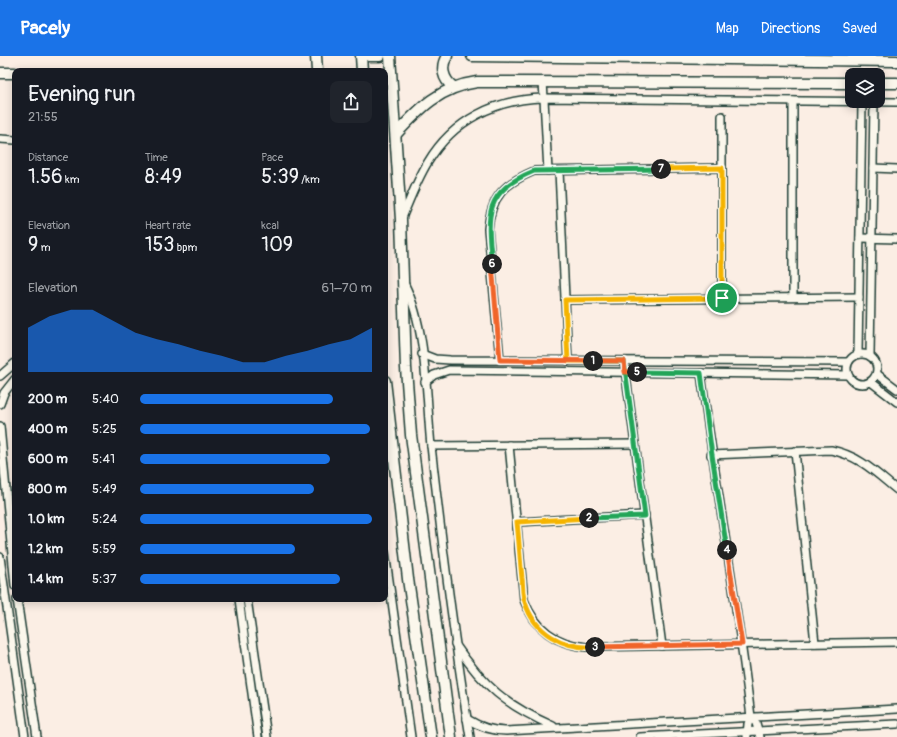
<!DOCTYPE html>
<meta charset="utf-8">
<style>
:root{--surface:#171b24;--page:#20242c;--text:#f1f3f6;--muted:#9ea1a6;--accent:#1a73e8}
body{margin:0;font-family:Pangolin,sans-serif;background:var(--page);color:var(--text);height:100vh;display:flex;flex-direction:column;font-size:15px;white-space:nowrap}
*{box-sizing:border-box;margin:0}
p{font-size:13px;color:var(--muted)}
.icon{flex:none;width:22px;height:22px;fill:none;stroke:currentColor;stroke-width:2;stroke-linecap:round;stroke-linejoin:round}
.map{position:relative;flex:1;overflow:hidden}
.side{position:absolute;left:12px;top:12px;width:376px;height:534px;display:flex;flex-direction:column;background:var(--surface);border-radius:8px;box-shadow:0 2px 10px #0003}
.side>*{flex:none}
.tools{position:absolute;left:845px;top:12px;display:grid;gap:8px}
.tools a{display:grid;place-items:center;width:40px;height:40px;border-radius:8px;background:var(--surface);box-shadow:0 2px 10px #0003;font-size:20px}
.pin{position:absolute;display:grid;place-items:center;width:34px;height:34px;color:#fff;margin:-17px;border:2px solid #fff;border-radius:50%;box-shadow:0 1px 4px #0007}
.km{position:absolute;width:20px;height:20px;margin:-10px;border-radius:50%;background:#222;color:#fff;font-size:11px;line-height:20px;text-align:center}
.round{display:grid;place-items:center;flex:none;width:42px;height:42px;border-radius:8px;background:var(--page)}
.head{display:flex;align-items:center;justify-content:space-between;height:68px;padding:0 16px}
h1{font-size:22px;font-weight:600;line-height:30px}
.stats{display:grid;grid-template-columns:repeat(3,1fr);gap:6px;height:68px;padding:4px 16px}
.stats div{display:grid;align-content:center}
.stats b{font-size:20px;font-weight:600}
.stats small{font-size:11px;font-weight:400}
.stats p{font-size:11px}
.chart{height:112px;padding:8px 16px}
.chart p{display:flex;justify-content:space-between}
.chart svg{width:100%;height:72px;margin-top:4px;fill:var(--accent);opacity:.7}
ul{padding:0 16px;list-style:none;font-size:13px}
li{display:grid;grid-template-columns:64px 48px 1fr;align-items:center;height:30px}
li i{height:10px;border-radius:5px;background:var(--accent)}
header{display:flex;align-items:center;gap:24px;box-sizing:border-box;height:56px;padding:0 20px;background:var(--accent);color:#fff}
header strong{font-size:19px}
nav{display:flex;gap:22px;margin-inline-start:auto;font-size:14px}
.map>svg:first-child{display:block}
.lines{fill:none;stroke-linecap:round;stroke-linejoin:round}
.street-casing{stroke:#1f3d34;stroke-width:10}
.secondary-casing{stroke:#1f3d34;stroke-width:13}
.street{stroke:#fbf7ec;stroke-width:7}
.secondary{stroke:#fbf7ec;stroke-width:10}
.split-1-casing{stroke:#fff;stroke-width:8}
.split-2-casing{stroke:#fff;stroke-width:8}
.split-3-casing{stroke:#fff;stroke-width:8}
.split-4-casing{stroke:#fff;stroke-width:8}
.split-5-casing{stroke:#fff;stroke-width:8}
.split-6-casing{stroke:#fff;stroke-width:8}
.split-7-casing{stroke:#fff;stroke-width:8}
.split-8-casing{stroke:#fff;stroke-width:8}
.split-1{stroke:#f5b400;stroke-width:5}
.split-2{stroke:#22a559;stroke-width:5}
.split-3{stroke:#f5b400;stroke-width:5}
.split-4{stroke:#f0652b;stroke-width:5}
.split-5{stroke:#22a559;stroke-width:5}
.split-6{stroke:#f0652b;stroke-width:5}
.split-7{stroke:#22a559;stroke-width:5}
.split-8{stroke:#f5b400;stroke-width:5}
</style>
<header>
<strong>Pacely</strong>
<nav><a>Map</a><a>Directions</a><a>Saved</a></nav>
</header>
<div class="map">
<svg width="897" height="681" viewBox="0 0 897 681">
<rect width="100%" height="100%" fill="#fbeee4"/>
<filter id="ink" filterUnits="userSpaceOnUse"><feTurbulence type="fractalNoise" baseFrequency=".025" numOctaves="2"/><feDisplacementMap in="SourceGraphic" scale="8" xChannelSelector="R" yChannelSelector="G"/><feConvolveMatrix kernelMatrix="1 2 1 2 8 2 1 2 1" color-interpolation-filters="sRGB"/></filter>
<g filter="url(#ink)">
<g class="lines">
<defs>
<g id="street">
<polyline points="543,25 548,115"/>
<polyline points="0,83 15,84"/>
<polyline points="873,112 897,113"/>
<polyline points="559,115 568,305"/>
<path d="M402,162C410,143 417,124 428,106C453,64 496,43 544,42L897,46"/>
<polyline points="860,182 897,183"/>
<path d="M405,229C427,273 426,340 431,390C442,487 454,584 470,681"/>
<polyline points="722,241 722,60"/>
<polyline points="793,241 793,45"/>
<polyline points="565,244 859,241"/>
<circle cx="862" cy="313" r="15"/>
<polyline points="422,298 435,303 450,304 848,306"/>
<polyline points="858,298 862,47"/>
<polyline points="870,299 874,46"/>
<path d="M500,304L488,173C491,140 505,127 534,115L722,112"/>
<polyline points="624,305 662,590"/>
<path d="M701,317C716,432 737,546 751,661L756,667L760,681"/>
<polyline points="877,318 897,333"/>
<polyline points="0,320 15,307"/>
<polyline points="425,326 434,319 449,314 848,319"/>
<polyline points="871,326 897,346"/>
<polyline points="0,348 4,337 15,323"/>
<polyline points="0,370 15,530"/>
<path d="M509,389L524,544C535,573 556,588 586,591L897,586"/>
<polyline points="431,390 635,388"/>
<polyline points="795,395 815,587"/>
<path d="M711,399L831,394C860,400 875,416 897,434"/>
<polyline points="517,466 645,459"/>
<polyline points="385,496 411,681"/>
<polyline points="0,501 25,681"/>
<polyline points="17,543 37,681"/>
<polyline points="239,543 258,681"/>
<polyline points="247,543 267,681"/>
<path d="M455,588C484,631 506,649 553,670"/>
<path d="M467,663C480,671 491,675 506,675L897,653"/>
<polyline points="747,680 748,668 751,661"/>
<polyline points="640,681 897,668"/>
</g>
<g id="secondary">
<polyline points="316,0 317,15"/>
<polyline points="361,0 362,15"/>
<polyline points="369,0 380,0"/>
<polyline points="390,0 401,164 406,312 411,379 451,681"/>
<path d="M447,0C440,11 443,23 453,31"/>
<polyline points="472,0 897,5"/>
<polyline points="0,17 15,17"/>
<polyline points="878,27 897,27"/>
<path d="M396,78C420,52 440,31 477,26L852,27"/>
<polyline points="385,325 408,523 431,681"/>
</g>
</defs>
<use href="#street" class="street-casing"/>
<use href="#secondary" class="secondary-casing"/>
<use href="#street" class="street"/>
<use href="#secondary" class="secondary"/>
</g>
</g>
<g class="lines" filter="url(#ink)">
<defs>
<polyline id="split-1" points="593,305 568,305 565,244 722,242"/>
<polyline id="split-2" points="589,462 645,460 624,305 593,305"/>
<path id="split-3" d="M589,462L517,466C519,484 520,503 522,522C523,529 522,539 525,546C534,577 564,593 595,591"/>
<polyline id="split-4" points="595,591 742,588 727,494"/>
<polyline id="split-5" points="637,316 701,317 712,399 727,494"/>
<polyline id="split-6" points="492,208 500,304 624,305 625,316 637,316"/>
<path id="split-7" d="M492,208C487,160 483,136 534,115L661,113"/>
<polyline id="split-8" points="661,113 722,112 722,242"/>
</defs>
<use href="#split-1" class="split-1-casing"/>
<use href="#split-2" class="split-2-casing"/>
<use href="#split-3" class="split-3-casing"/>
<use href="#split-4" class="split-4-casing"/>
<use href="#split-5" class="split-5-casing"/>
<use href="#split-6" class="split-6-casing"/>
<use href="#split-7" class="split-7-casing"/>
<use href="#split-8" class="split-8-casing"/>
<use href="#split-1" class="split-1"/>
<use href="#split-2" class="split-2"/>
<use href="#split-3" class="split-3"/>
<use href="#split-4" class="split-4"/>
<use href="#split-5" class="split-5"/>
<use href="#split-6" class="split-6"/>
<use href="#split-7" class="split-7"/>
<use href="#split-8" class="split-8"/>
</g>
</svg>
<div class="tools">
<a><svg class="icon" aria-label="layers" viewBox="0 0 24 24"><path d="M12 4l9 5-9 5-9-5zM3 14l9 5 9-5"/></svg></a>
</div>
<div class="pin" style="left:722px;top:242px;background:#1e9e55"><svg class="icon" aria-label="arrive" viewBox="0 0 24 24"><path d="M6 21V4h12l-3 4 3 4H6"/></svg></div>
<b class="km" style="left:593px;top:305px">1</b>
<b class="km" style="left:589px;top:462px">2</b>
<b class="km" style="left:595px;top:591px">3</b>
<b class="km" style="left:727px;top:494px">4</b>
<b class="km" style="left:637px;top:316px">5</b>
<b class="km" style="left:492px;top:208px">6</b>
<b class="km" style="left:661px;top:113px">7</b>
<section class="side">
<div class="head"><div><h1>Evening run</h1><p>21:55</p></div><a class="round"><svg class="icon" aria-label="share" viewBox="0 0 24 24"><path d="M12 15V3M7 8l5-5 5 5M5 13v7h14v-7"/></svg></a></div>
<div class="stats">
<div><p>Distance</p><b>1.56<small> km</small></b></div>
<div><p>Time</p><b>8:49</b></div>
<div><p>Pace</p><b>5:39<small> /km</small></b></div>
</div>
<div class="stats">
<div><p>Elevation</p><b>9<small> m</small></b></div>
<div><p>Heart rate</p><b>153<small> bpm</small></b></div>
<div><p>kcal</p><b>109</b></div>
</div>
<div class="chart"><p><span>Elevation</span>61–70 m</p>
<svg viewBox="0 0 160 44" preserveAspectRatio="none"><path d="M0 44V17L10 10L20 6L30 6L40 13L50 20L60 24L70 27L80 31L90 34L100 38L110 38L120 34L130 31L140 27L150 24L160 17V44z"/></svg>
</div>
<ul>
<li><b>200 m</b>5:40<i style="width:83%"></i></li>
<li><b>400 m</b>5:25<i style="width:99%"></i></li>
<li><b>600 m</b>5:41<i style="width:82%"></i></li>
<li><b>800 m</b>5:49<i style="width:75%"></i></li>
<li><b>1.0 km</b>5:24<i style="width:100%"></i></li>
<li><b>1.2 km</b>5:59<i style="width:67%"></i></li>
<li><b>1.4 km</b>5:37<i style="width:86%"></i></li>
</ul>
</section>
</div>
